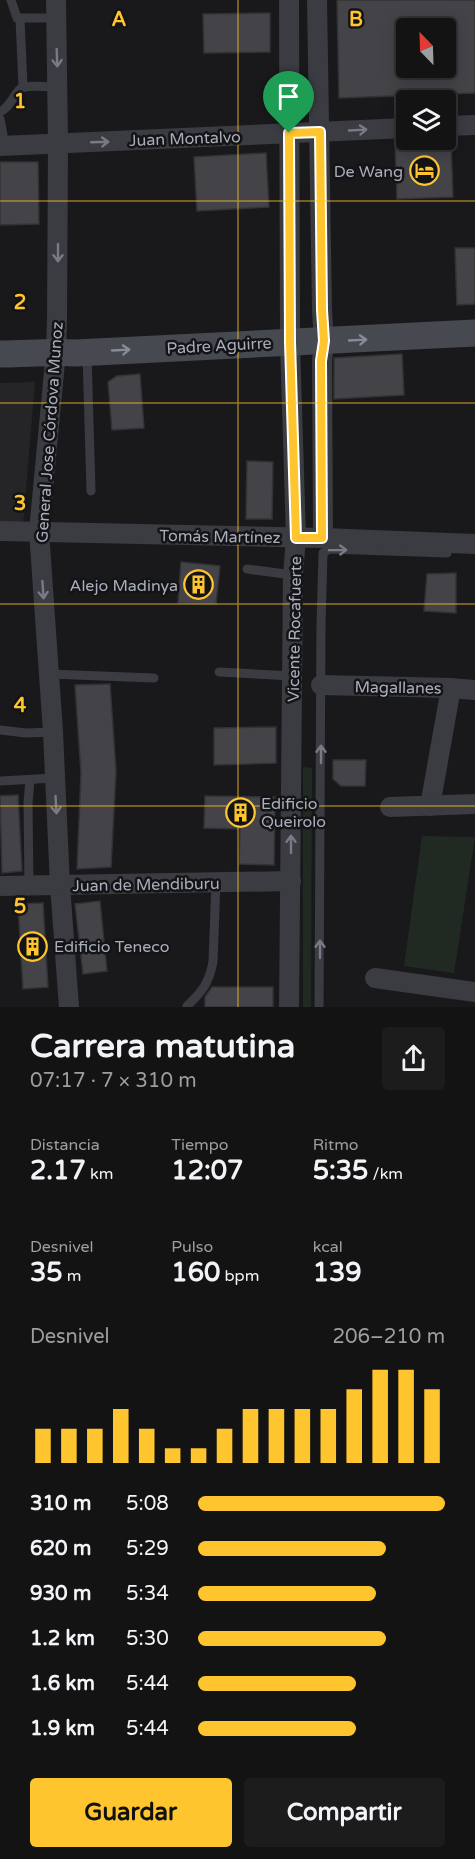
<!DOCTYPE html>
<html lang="es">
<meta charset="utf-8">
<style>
:root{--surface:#131314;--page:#1c1c1d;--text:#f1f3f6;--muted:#9d9ea0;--line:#323234;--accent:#fec52e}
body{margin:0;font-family:"Varela Round",sans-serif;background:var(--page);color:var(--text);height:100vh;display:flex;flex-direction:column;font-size:22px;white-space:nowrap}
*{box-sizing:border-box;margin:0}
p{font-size:20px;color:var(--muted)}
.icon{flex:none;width:33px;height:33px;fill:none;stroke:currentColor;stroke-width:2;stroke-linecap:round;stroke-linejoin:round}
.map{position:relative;height:1007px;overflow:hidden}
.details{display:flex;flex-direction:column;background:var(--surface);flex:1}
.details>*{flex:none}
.needle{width:39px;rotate:337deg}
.buttons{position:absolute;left:396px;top:18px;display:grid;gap:12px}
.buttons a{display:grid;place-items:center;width:60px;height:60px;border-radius:6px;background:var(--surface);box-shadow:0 3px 15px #0003,0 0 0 2px var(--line);font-size:30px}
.pin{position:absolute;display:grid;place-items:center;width:51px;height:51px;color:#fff;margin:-62px -26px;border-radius:50% 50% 50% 0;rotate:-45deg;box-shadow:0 0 6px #0007}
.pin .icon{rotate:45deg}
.round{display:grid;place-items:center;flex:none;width:63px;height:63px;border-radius:6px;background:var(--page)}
.headline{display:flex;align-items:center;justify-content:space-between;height:102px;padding:0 30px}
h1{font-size:33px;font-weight:800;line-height:45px}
.metrics{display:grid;grid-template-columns:repeat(3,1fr);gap:9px;height:102px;padding:6px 30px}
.metrics div{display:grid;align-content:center}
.metrics b{font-size:26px;font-weight:800}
.metrics small{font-size:16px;font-weight:400}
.metrics p{font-size:16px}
.chart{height:168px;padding:12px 30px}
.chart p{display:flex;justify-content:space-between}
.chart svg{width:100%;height:108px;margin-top:6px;stroke:var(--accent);stroke-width:6}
.button{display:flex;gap:12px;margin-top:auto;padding:12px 30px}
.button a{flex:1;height:69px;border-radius:6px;background:var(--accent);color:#111;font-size:24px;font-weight:800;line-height:69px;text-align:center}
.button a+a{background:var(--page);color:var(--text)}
ul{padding:0 30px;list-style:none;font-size:20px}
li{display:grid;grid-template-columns:96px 72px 1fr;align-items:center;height:45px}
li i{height:15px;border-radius:8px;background:var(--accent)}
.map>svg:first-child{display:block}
.built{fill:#252528}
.green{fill:#202a22}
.building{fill:#434348;stroke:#333337;stroke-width:1.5;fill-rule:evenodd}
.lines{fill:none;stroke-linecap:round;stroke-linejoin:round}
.lane{stroke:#3b3c42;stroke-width:9}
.street{stroke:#3b3c42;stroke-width:20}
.secondary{stroke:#474951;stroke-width:27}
.oneway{stroke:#787b85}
.oneway2{stroke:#878b97}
.route-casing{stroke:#fff;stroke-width:12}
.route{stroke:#fec52e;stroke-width:8}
.grid{fill:none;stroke:#fec52e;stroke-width:1.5;stroke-opacity:0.55}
.labels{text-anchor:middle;stroke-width:5;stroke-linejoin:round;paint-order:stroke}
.street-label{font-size:16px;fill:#aaaebc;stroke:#141416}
.poi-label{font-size:16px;fill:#aaaebc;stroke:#141416;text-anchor:end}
.grid-label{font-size:20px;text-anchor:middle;font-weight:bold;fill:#fec52e;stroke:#141416;stroke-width:5;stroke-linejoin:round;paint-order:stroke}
</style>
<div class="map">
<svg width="475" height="1007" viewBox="0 0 475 1007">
<rect width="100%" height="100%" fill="#19191b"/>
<polygon class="built" points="35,382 23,525 0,525 0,383"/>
<g class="green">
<polygon points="303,767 312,768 311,1007 303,1007"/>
<polygon points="422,836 475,837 454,973 404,966"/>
</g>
<g class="building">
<path d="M337,0H475V93L339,98ZM406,28H446V68H406Z"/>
<polygon points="270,13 270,52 204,53 203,14"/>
<polygon points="451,142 453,197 397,199 395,144"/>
<polygon points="266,153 269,207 197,211 194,157"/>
<polygon points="0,162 38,162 39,224 0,225"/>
<polygon points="455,248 475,248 475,304 457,305"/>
<polygon points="402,354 404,395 334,399 334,358"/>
<polygon points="140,374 144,428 112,430 108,382 117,376"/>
<polygon points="247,461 273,462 272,519 246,519"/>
<polygon points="181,562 220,566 216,604 178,603"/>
<polygon points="456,573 456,613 424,611 427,574"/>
<polygon points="110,684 116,771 111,867 77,869 81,773 75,685"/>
<polygon points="276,727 276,763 214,765 214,728"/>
<polygon points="333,760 366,760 365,786 341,786 333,779"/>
<polygon points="18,795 22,871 2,873 0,796"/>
<polygon points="205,796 275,797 274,865 239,864 240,829 204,828"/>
<polygon points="100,901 107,971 83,974 75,904"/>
<polygon points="43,903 48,987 23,989 18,904"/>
<polygon points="212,987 273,987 273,1007 205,1007 205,997"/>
</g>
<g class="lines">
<g class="lane">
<polyline points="11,0 17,18 56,18"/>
<polyline points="20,19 23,86"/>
<path d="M0,112C10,107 12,98 19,90C24,84 49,87 57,87"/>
<polyline points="0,119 5,146"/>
<polyline points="87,354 91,491"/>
<polyline points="247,569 293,575"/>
<polyline points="219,672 293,676"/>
<polyline points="49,674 154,678"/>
<polyline points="0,730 26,733 53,732"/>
<polyline points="0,781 55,778"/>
<polyline points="29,886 28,803 30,780"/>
<path d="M187,1006C202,992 209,983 213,962L216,882"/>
<polyline points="319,1007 321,625 323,553 329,549 447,553"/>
</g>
<g class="street">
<polyline points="56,0 58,143 57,320 56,351 39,531 53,732 60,885 69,1007"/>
<polyline points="289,0 290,342 296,538 293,575 289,1007"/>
<polyline points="317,0 322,310 324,341 322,361 323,538"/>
<polyline points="446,126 475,125"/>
<polyline points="0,146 406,128"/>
<polyline points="0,531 323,538 475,544"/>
<polyline points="321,685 451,688 475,690"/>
<polyline points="430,806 451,688"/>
<polyline points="390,807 475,804"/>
<polyline points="0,886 291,881"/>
<polyline points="375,978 475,992"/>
</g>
<path class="secondary" d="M0,354C25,354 51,351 76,353L475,333"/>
</g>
<defs><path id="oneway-shaft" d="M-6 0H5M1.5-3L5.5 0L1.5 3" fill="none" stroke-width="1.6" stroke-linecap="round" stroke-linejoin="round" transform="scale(1.5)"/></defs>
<g class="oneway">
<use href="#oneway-shaft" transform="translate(57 58) rotate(88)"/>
<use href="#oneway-shaft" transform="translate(358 130) rotate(-3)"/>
<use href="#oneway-shaft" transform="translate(100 142) rotate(-2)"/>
<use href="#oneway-shaft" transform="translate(58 253) rotate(90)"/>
<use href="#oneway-shaft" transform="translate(338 550) rotate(-1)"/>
<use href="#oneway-shaft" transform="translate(43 590) rotate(86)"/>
<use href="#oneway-shaft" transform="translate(321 754) rotate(-90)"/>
<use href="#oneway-shaft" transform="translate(56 805) rotate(87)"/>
<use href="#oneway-shaft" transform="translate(291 844) rotate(-90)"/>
<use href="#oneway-shaft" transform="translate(320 949) rotate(-90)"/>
</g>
<g class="oneway2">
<use href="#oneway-shaft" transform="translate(358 340) rotate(-3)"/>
<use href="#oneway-shaft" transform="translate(121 350) rotate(-3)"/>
</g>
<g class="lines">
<defs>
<polygon id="route" points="320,132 322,310 324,341 321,361 322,538 296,538 290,342 289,133"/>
</defs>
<use href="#route" class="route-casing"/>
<use href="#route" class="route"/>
</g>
<path class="grid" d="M238,0V1007M0,201H475M0,403H475M0,604H475M0,806H475"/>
<defs>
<symbol id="hotel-ring" viewBox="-11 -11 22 22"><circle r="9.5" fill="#141416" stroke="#fec52e" stroke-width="1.5"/><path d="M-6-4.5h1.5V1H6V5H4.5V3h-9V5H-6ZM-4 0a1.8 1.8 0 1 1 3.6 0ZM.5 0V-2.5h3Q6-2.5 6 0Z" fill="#fec52e"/></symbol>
<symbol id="building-ring" viewBox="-11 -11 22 22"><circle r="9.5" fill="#141416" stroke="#fec52e" stroke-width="1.5"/><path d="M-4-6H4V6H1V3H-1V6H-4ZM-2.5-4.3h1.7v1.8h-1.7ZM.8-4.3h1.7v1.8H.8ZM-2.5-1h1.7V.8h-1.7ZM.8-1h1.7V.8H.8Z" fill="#fec52e"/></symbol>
</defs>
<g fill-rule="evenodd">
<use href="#hotel-ring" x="408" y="154" width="33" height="33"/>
<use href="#building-ring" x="182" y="568" width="33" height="33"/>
<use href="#building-ring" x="224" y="796" width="33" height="33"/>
<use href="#building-ring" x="16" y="930" width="33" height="33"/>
</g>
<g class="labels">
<g class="street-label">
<text transform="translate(185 138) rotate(-2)" y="6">Juan Montalvo</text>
<text transform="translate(219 345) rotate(-3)" y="6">Padre Aguirre</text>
<text transform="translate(49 432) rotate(-86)" y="6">General Jose Córdova Munoz</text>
<text transform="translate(220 536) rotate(1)" y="6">Tomás Martínez</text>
<text transform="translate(294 629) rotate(-89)" y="6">Vicente Rocafuerte</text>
<text transform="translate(398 687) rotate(1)" y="6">Magallanes</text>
<text transform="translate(146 884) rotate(-1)" y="6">Juan de Mendiburu</text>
</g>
<g class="poi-label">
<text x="403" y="177">De Wang</text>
<text x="178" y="591">Alejo Madinya</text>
<text x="261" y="809" text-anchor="start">Edificio<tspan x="261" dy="18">Queirolo</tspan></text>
<text x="54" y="952" text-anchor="start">Edificio Teneco</text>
</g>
</g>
<g class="grid-label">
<text x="119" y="26">A</text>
<text x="356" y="26">B</text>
<text x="20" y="108">1</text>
<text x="20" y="309">2</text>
<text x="20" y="510">3</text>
<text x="20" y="712">4</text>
<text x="20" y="913">5</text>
</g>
</svg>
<div class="buttons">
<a><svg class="needle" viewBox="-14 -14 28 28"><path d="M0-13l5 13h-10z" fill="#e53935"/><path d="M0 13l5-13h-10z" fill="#9d9ea0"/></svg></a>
<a><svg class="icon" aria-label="layers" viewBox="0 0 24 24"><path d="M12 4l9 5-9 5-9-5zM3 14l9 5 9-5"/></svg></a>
</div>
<div class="pin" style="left:289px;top:133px;background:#1e9e55"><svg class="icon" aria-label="arrive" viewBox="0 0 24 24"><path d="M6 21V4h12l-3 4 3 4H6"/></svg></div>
</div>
<section class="details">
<div class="headline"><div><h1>Carrera matutina</h1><p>07:17 · 7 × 310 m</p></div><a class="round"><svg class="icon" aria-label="share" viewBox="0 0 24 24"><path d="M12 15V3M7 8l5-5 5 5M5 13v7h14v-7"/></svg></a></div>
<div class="metrics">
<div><p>Distancia</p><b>2.17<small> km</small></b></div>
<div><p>Tiempo</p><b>12:07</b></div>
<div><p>Ritmo</p><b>5:35<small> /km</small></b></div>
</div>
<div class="metrics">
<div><p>Desnivel</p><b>35<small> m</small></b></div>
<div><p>Pulso</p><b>160<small> bpm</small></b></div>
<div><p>kcal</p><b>139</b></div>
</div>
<div class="chart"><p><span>Desnivel</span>206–210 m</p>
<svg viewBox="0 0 160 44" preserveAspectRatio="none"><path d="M5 44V30M15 44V30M25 44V30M35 44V22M45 44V30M55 44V38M65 44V38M75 44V30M85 44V22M95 44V22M105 44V22M115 44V22M125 44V14M135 44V6M145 44V6M155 44V14"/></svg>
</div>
<ul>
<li><b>310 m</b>5:08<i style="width:100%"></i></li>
<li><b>620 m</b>5:29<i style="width:76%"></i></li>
<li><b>930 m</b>5:34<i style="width:72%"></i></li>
<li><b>1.2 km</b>5:30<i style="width:76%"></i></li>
<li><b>1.6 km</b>5:44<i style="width:64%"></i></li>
<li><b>1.9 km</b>5:44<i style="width:64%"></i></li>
</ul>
<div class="button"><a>Guardar</a><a>Compartir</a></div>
</section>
